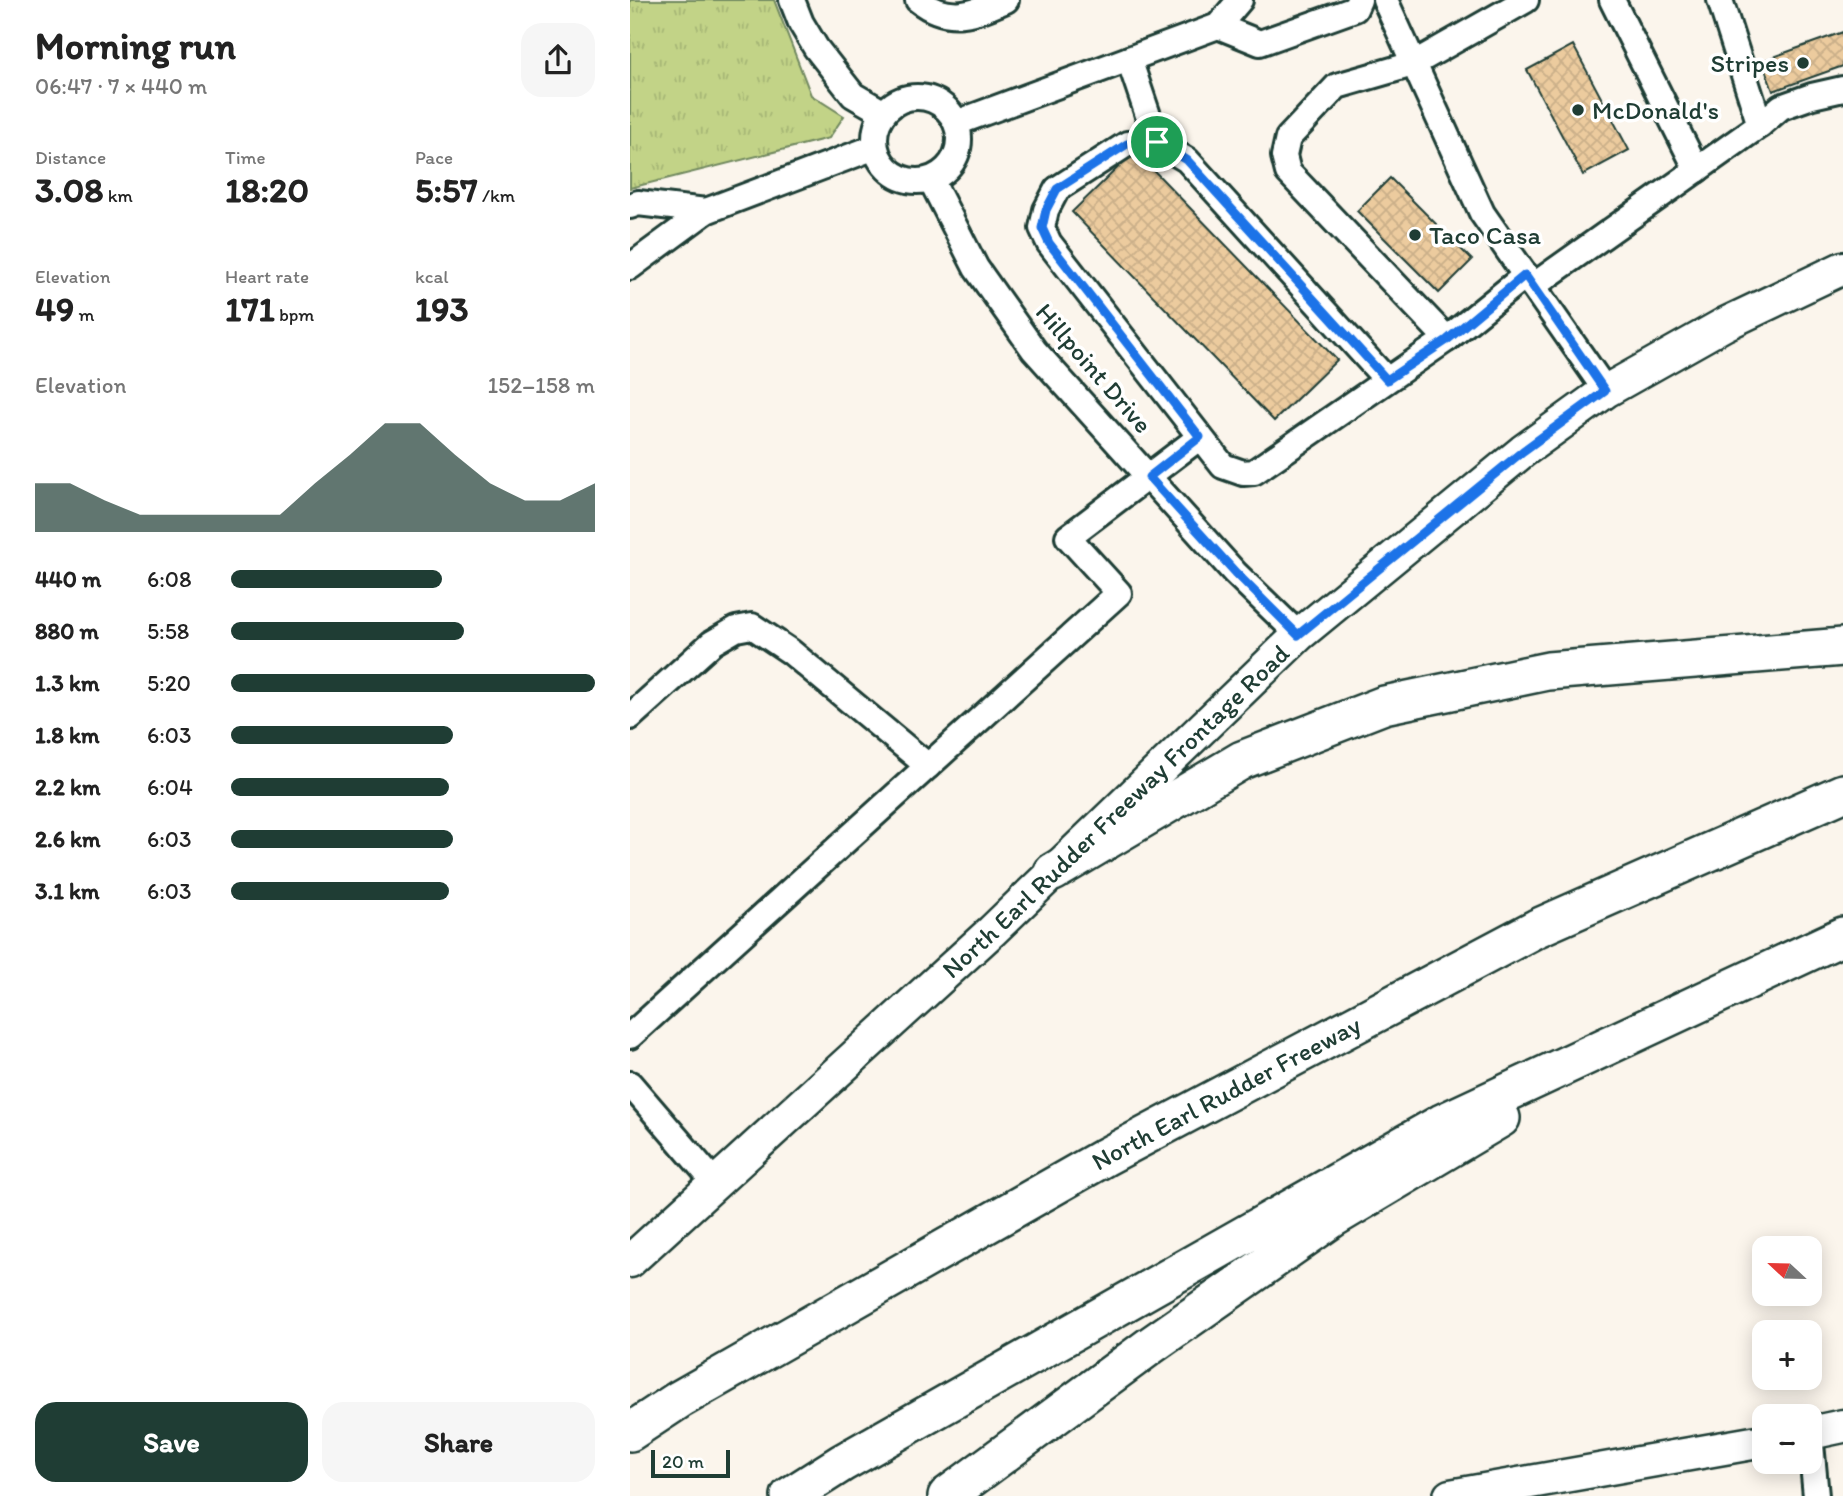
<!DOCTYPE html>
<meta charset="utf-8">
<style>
:root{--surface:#fff;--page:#f6f6f6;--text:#222;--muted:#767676;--accent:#1f3d34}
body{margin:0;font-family:Itim,sans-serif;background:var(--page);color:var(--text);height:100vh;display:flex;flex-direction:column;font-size:26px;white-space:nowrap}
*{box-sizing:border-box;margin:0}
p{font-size:23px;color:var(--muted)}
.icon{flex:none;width:38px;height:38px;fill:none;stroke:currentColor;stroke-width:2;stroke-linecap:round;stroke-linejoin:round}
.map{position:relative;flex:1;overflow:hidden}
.sheet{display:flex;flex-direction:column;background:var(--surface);width:630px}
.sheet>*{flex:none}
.needle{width:46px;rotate:292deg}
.tools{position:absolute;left:1122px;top:1236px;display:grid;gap:14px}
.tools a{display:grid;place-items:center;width:70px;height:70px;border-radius:14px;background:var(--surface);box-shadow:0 4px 18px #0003;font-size:35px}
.scale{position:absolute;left:21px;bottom:18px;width:79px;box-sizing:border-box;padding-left:7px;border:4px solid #1f3d34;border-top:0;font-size:19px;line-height:24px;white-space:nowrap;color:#1f3d34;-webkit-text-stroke:5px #fff;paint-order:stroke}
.pin{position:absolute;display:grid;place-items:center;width:60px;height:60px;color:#fff;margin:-30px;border:4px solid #fff;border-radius:50%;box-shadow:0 2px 7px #0007}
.round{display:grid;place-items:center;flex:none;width:74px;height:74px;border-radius:21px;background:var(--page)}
.summary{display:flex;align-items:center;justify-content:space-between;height:119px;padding:0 35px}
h1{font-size:38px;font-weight:800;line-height:52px}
.metrics{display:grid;grid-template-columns:repeat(3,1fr);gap:10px;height:119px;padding:7px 35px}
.metrics div{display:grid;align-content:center}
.metrics b{font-size:35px;font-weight:800}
.metrics small{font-size:19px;font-weight:400}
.metrics p{font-size:19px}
.chart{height:196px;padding:14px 35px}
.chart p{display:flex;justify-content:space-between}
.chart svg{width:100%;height:126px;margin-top:7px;fill:var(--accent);opacity:.7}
.cta{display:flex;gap:14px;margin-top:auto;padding:14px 35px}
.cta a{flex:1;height:80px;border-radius:21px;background:var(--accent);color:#fff;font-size:28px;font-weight:800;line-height:80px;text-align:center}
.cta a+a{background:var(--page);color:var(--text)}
ul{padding:0 35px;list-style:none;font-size:23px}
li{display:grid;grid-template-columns:112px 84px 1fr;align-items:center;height:52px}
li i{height:18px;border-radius:9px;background:var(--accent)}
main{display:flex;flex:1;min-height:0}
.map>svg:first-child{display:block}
.grass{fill:url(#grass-tufts);stroke:#70885e;stroke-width:2}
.building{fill:url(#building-cross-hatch);stroke:#1f3d34;stroke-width:2}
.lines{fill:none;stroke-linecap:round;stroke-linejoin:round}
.minor-casing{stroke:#1f3d34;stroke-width:30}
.major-casing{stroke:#1f3d34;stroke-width:37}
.highway-casing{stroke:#1f3d34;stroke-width:42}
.minor{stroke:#fff;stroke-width:24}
.major{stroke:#fff;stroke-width:32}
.highway{stroke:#fff;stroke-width:37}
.route-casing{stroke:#fff;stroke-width:14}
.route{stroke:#1a73e8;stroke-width:9}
.poi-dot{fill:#1f3d34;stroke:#fff;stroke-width:2.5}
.labels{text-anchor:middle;stroke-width:7;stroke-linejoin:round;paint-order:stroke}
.poi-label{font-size:26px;fill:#1f3d34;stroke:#fff;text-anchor:start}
.street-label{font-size:26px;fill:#1f3d34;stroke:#fff}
</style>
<main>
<section class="sheet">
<div class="summary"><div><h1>Morning run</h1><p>06:47 · 7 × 440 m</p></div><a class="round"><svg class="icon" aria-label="share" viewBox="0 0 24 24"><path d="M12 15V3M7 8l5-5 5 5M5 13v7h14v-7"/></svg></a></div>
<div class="metrics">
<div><p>Distance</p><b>3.08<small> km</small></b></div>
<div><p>Time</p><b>18:20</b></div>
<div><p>Pace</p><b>5:57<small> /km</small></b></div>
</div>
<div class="metrics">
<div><p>Elevation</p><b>49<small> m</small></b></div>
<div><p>Heart rate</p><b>171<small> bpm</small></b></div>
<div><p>kcal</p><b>193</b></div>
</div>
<div class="chart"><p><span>Elevation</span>152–158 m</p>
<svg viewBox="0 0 160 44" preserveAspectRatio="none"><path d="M0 44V27L10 27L20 33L30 38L40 38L50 38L60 38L70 38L80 27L90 17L100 6L110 6L120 17L130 27L140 33L150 33L160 27V44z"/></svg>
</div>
<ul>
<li><b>440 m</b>6:08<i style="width:58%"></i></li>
<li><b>880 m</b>5:58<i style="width:64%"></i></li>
<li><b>1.3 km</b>5:20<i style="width:100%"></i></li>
<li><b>1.8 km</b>6:03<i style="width:61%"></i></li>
<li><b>2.2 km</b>6:04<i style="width:60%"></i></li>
<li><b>2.6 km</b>6:03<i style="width:61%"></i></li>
<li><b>3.1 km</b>6:03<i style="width:60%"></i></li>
</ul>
<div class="cta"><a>Save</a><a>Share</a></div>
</section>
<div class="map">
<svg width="1213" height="1496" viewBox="0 0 1213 1496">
<defs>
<pattern id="grass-tufts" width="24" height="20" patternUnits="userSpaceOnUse" patternTransform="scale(1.75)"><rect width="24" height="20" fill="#c2d387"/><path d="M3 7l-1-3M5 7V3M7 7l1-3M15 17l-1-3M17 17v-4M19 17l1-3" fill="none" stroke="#a6b675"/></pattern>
<pattern id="building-cross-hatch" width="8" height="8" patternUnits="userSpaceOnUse" patternTransform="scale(1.75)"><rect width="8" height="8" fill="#eccb9e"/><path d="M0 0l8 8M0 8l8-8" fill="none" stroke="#caaf89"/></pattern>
</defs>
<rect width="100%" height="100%" fill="#fbf5ec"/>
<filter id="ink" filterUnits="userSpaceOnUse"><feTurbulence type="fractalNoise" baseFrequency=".0143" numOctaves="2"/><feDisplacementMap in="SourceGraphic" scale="14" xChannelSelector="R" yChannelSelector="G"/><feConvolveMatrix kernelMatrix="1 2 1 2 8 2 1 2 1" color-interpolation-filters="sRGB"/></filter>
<g filter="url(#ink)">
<polygon class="grass" points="0,0 144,0 181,95 214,116 199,138 0,188"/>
<g class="building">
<polygon points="1213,32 1213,66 1143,91 1132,61"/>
<polygon points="943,45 999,150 953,175 897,70"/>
<polygon points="505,151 707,360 644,421 442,212"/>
<polygon points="760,178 842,260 809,293 727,211"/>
</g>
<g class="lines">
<defs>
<g id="minor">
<polyline points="162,0 171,23 186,48 223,95 254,113"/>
<path d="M288,0C318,24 344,14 376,0"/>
<polyline points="755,0 852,213 976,391"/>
<polyline points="982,0 1067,170"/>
<polyline points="1090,0 1130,125 1151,107 1182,96 1213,89"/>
<polyline points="588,26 630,43 725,9 729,0"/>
<polyline points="499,59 527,142"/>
<circle cx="287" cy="139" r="42"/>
<polyline points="326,123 588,26 610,0"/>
<polyline points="301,180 346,268 404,350 605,573 669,635"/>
<polyline points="0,206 8,203 76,211"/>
<polyline points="0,267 76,211 245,147"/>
<polyline points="903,286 1130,125"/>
<polyline points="817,339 896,275"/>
<polyline points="757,380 557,160 527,142 497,144 427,189 416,210 412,228 419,243 593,466 613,473 624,472 817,339 658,172 654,156 658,138 707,86 783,64 896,0"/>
<polyline points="0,717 82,643 106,629 122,626 161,652 298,766"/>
<polyline points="0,1036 489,593 438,537 570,437"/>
<polyline points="0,1084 86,1184"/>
<polyline points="1180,1433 1186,1496"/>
</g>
<g id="major">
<path id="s1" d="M0,1261L362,931L669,635L893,451L976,391L1095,324L1213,268"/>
<polyline points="1180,1433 1213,1426"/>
<polyline points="820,1496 1134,1441"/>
</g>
<g id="highway">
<polyline points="423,872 612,760 754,705 918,671 1213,647"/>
<path id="s2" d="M0,1432L50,1399L475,1157L907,928L1213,793"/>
<polyline points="160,1496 212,1463 812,1123 1213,936"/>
<polyline points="317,1496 520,1346 703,1218 871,1118"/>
</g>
</defs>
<use href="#minor" class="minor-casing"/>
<use href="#major" class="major-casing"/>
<use href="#highway" class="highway-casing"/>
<use href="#minor" class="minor"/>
<use href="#major" class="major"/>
<use href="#highway" class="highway"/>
</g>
</g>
<g class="lines" filter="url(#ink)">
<defs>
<polygon id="route" points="527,142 557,160 757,380 817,340 895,275 975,391 893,451 668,635 606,573 519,477 570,437 419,243 412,228 416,210 427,189 497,144"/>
</defs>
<use href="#route" class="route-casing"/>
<use href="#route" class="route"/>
</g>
<g class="poi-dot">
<circle cx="1173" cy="63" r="7"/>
<circle cx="948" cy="110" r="7"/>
<circle cx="785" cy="235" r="7"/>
</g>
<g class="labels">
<g class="poi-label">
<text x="1159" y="72" text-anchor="end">Stripes</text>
<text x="962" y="119">McDonald's</text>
<text x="799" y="244">Taco Casa</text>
</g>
<g class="street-label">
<text transform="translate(464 368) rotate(49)" y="9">Hillpoint Drive</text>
<text dy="9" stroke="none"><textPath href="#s1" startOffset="662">North Earl Rudder Freeway Frontage Road</textPath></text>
<text dy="9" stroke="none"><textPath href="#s2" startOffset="686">North Earl Rudder Freeway</textPath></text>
</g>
</g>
</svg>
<div class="tools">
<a><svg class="needle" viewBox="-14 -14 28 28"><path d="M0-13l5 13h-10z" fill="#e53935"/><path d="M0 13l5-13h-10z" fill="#767676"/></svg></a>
<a>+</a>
<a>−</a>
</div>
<div class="scale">20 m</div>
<div class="pin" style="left:527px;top:142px;background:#1e9e55"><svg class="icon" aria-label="arrive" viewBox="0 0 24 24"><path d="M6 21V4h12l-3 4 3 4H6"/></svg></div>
</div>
</main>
